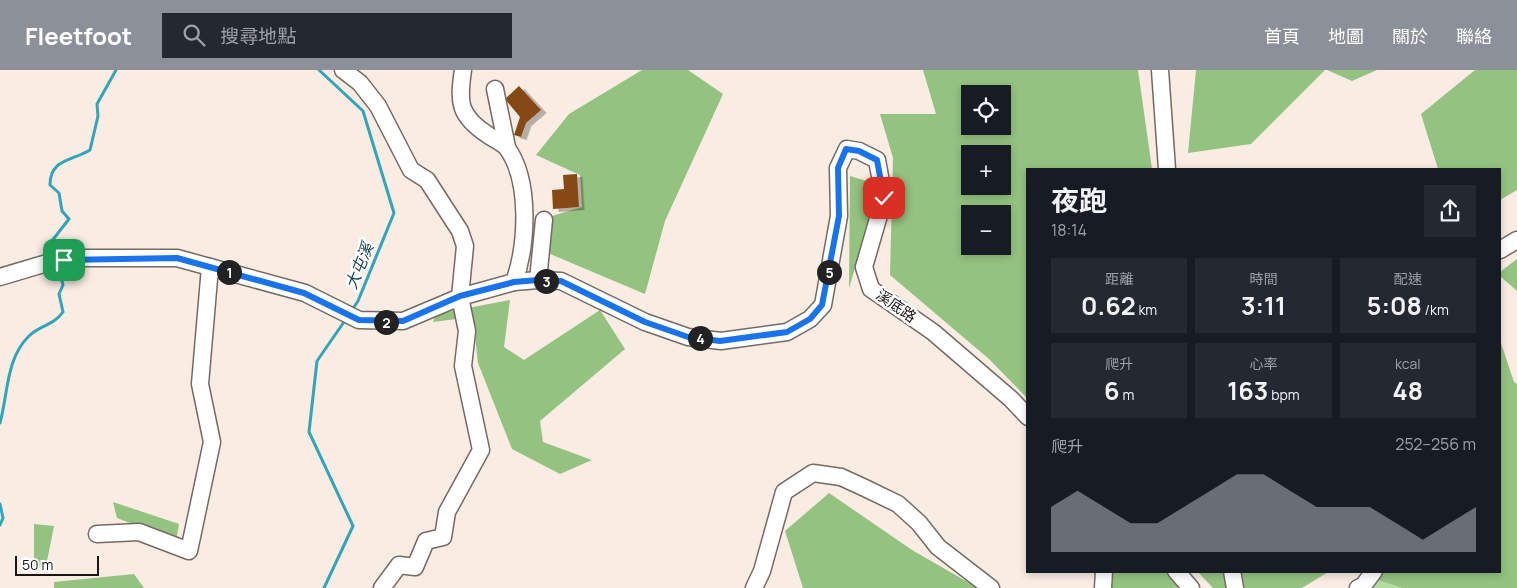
<!DOCTYPE html>
<html lang="zh-TW">
<meta charset="utf-8">
<style>
:root{--surface:#171b24;--page:#242831;--text:#f1f3f6;--muted:#9ea1a6;--accent:#8c9099}
body{margin:0;font-family:Manrope,"Noto Sans TC",sans-serif;background:var(--page);color:var(--text);height:100vh;display:flex;flex-direction:column;font-size:19px;white-space:nowrap}
*{box-sizing:border-box;margin:0}
p{font-size:16px;color:var(--muted)}
.icon{flex:none;width:28px;height:28px;fill:none;stroke:currentColor;stroke-width:2;stroke-linecap:round;stroke-linejoin:round}
.map{position:relative;flex:1;overflow:hidden}
.side{position:absolute;left:1026px;top:98px;width:475px;height:405px;display:flex;flex-direction:column;background:var(--surface);border-radius:0px;box-shadow:0 2px 8px #0003}
.side>*{flex:none}
.buttons{position:absolute;left:961px;top:15px;display:grid;gap:10px}
.buttons a{display:grid;place-items:center;width:50px;height:50px;border-radius:0px;background:var(--surface);box-shadow:0 2px 8px #0003;font-size:25px}
.scale{position:absolute;left:15px;bottom:12px;width:84px;box-sizing:border-box;padding-left:5px;border:2px solid #1a1614;border-top:0;font-size:14px;line-height:18px;white-space:nowrap;color:#1a1614;-webkit-text-stroke:4px #fff;paint-order:stroke}
.pin{position:absolute;display:grid;place-items:center;width:42px;height:42px;color:#fff;margin:-21px;border-radius:10px;box-shadow:0 2px 8px #0006}
.km{position:absolute;width:25px;height:25px;margin:-12px;border-radius:50%;background:#222;color:#fff;font-size:14px;line-height:25px;text-align:center}
.round{display:grid;place-items:center;flex:none;width:52px;height:52px;border-radius:0px;background:var(--page)}
.head{display:flex;align-items:center;justify-content:space-between;height:85px;padding:0 25px}
h1{font-size:28px;font-weight:700;line-height:38px}
.figures{display:grid;grid-template-columns:repeat(3,1fr);gap:8px;height:85px;padding:5px 25px}
.figures div{display:grid;align-content:center;border-radius:0px;background:var(--page);text-align:center}
.figures b{font-size:25px;font-weight:700}
.figures small{font-size:14px;font-weight:400}
.figures p{font-size:14px}
.chart{height:140px;padding:10px 25px}
.chart p{display:flex;justify-content:space-between}
.chart svg{width:100%;height:90px;margin-top:5px;fill:var(--accent);opacity:.7}
header{display:flex;align-items:center;gap:30px;box-sizing:border-box;height:70px;padding:0 25px;background:var(--accent);color:#fff}
header strong{font-size:24px}
nav{display:flex;gap:28px;margin-inline-start:auto;font-size:18px}
.search{width:350px;height:45px;background:var(--page);display:flex;align-items:center;gap:12px;box-sizing:border-box;padding:0 18px;border-radius:0px;color:var(--muted);font-size:19px}
.map>svg:first-child{display:block}
.green{fill:#b2dda0}
.forest{fill:#94c281;fill-rule:evenodd}
.lines{fill:none;stroke-linecap:round;stroke-linejoin:round}
.stream{stroke:#33a4ba;stroke-width:3}
.building{fill:#864917;filter:url(#shadow)}
.minor-casing{stroke:#756a63;stroke-width:19}
.minor{stroke:#fff;stroke-width:16}
.route-casing{stroke:#fff;stroke-width:10}
.route{stroke:#1a73e8;stroke-width:6}
.labels{text-anchor:middle;stroke-width:5;stroke-linejoin:round;paint-order:stroke}
.street-label{font-size:15px;fill:#1a1614;stroke:#fff}
.water-label{font-size:16px;font-style:italic;fill:#15454f;stroke:#fff}
</style>
<header>
<strong>Fleetfoot</strong>
<div class="search"><svg class="icon" aria-label="search" viewBox="0 0 24 24"><circle cx="10" cy="10" r="6"/><path d="M15 15l6 6"/></svg>搜尋地點</div>
<nav><a>首頁</a><a>地圖</a><a>關於</a><a>聯絡</a></nav>
</header>
<div class="map">
<svg width="1517" height="518" viewBox="0 0 1517 518">
<defs>
<filter id="shadow"><feDropShadow dx="5.5" dy="3" stdDeviation="0" flood-color="#0004"/></filter>
</defs>
<rect width="100%" height="100%" fill="#f8ece3"/>
<polygon class="green" points="1366,506 1402,518 1351,518"/>
<g class="forest">
<polygon points="642,0 688,0 723,24 665,151 645,224 543,181 545,148 582,137 580,105 536,85 569,44"/>
<path d="M923,0H1138L1152,99H1028L1027,328L989,289L890,205L893,88L880,44H936ZM970,24H1002V56H970ZM970,84H1002V116H970ZM970,144H1002V176H970Z"/>
<polygon points="1196,0 1325,0 1251,74 1188,83"/>
<polygon points="1327,0 1377,0 1352,11"/>
<polygon points="1475,0 1517,0 1517,120 1500,130 1500,99 1438,99 1421,44"/>
<polygon points="850,106 870,112 876,129 849,218"/>
<polygon points="1517,189 1517,221 1500,206 1500,202"/>
<polygon points="510,230 504,277 524,290 600,240 625,279 540,351 543,372 592,390 560,404 512,379 478,293 473,247 433,252 436,244"/>
<polygon points="1500,270 1514,312 1517,314 1517,518 1402,518 1366,506 1369,501 1500,501"/>
<polygon points="829,423 912,480 978,518 803,518 785,461"/>
<polygon points="113,432 179,454 176,471 117,448"/>
<polygon points="34,454 54,456 46,496 34,499"/>
<polygon points="1106,501 1169,501 1182,518 1109,518"/>
<polygon points="1197,501 1330,501 1302,518 1213,518"/>
<polygon points="134,504 144,518 54,518 54,512"/>
</g>
<g class="lines">
<g class="stream">
<polyline points="319,0 363,41 394,143 358,231 352,240"/>
<path d="M55,187L51,172L69,149L62,141L59,123L50,115C50,89 72,91 90,80L98,46L97,34L116,0"/>
<path d="M0,353C8,324 6,288 29,266C40,255 53,256 63,242L59,224L63,215L58,195"/>
<polyline points="0,434 3,448 0,455"/>
<polyline points="324,518 353,456 309,362 317,291 346,249"/>
</g>
</g>
<g class="building">
<polygon points="519,16 541,40 526,53 521,67 514,65 520,47 505,29"/>
<polygon points="577,104 579,137 553,139 552,120 564,119 563,105"/>
</g>
<g class="lines">
<defs>
<g id="minor">
<polyline points="343,0 360,13 378,36 411,100 427,110 460,161 465,176 460,227 467,261 463,296 481,380 447,442 443,467 426,471 415,497 399,495 382,518"/>
<path d="M463,0C458,33 459,46 488,65C494,69 503,73 507,78C531,111 527,176 514,212"/>
<polyline points="1160,0 1167,99"/>
<polyline points="495,19 507,77"/>
<polyline points="1500,180 1517,170"/>
<polyline points="0,207 47,193 78,188 177,188 305,223 359,250 403,251 460,227 514,212 538,210 561,211 645,252 688,267 721,271 787,262 810,249 823,235 839,146 838,98 847,79 859,81 877,90 884,128 864,197 871,219 933,262 1011,329 1028,347"/>
<polyline points="538,210 544,150"/>
<polyline points="97,464 139,462 189,481 212,372 200,314 210,197"/>
<polyline points="1176,501 1191,518"/>
<polyline points="1232,501 1235,518"/>
<polyline points="754,518 762,501 784,422 813,403 841,407 865,418 898,434 919,453 938,477 991,518"/>
<polyline points="1103,518 1104,501"/>
<polyline points="1358,518 1363,516 1374,501"/>
</g>
</defs>
<use href="#minor" class="minor-casing"/>
<use href="#minor" class="minor"/>
</g>
<g class="lines">
<defs>
<polyline id="route" points="64,190 177,188 304,223 359,250 403,251 460,226 514,212 538,210 561,211 645,252 688,267 720,271 787,262 810,249 822,235 839,146 838,98 846,79 859,81 877,90 884,128"/>
</defs>
<use href="#route" class="route-casing"/>
<use href="#route" class="route"/>
</g>
<g class="labels">
<g class="street-label">
<text transform="translate(896 236) rotate(35)" y="5">溪底路</text>
</g>
<g class="water-label">
<text transform="translate(359 196) rotate(-68)" y="6">大屯溪</text>
</g>
</g>
</svg>
<div class="buttons">
<a><svg class="icon" aria-label="locate" viewBox="0 0 24 24"><circle cx="12" cy="12" r="6"/><path d="M12 2v4M12 18v4M2 12h4M18 12h4"/></svg></a>
<a>+</a>
<a>−</a>
</div>
<div class="scale">50 m</div>
<div class="pin" style="left:64px;top:190px;background:#1e9e55"><svg class="icon" aria-label="arrive" viewBox="0 0 24 24"><path d="M6 21V4h12l-3 4 3 4H6"/></svg></div>
<div class="pin" style="left:884px;top:128px;background:#d93025"><svg class="icon" aria-label="check" viewBox="0 0 24 24"><path d="M5 12l5 5 9-10"/></svg></div>
<b class="km" style="left:229px;top:202px">1</b>
<b class="km" style="left:386px;top:252px">2</b>
<b class="km" style="left:546px;top:211px">3</b>
<b class="km" style="left:700px;top:268px">4</b>
<b class="km" style="left:829px;top:202px">5</b>
<section class="side">
<div class="head"><div><h1>夜跑</h1><p>18:14</p></div><a class="round"><svg class="icon" aria-label="share" viewBox="0 0 24 24"><path d="M12 15V3M7 8l5-5 5 5M5 13v7h14v-7"/></svg></a></div>
<div class="figures">
<div><p>距離</p><b>0.62<small> km</small></b></div>
<div><p>時間</p><b>3:11</b></div>
<div><p>配速</p><b>5:08<small> /km</small></b></div>
</div>
<div class="figures">
<div><p>爬升</p><b>6<small> m</small></b></div>
<div><p>心率</p><b>163<small> bpm</small></b></div>
<div><p>kcal</p><b>48</b></div>
</div>
<div class="chart"><p><span>爬升</span>252–256 m</p>
<svg viewBox="0 0 160 44" preserveAspectRatio="none"><path d="M0 44V22L10 14L20 22L30 30L40 30L50 22L60 14L70 6L80 6L90 14L100 22L110 22L120 22L130 30L140 38L150 30L160 22V44z"/></svg>
</div>
</section>
</div>
